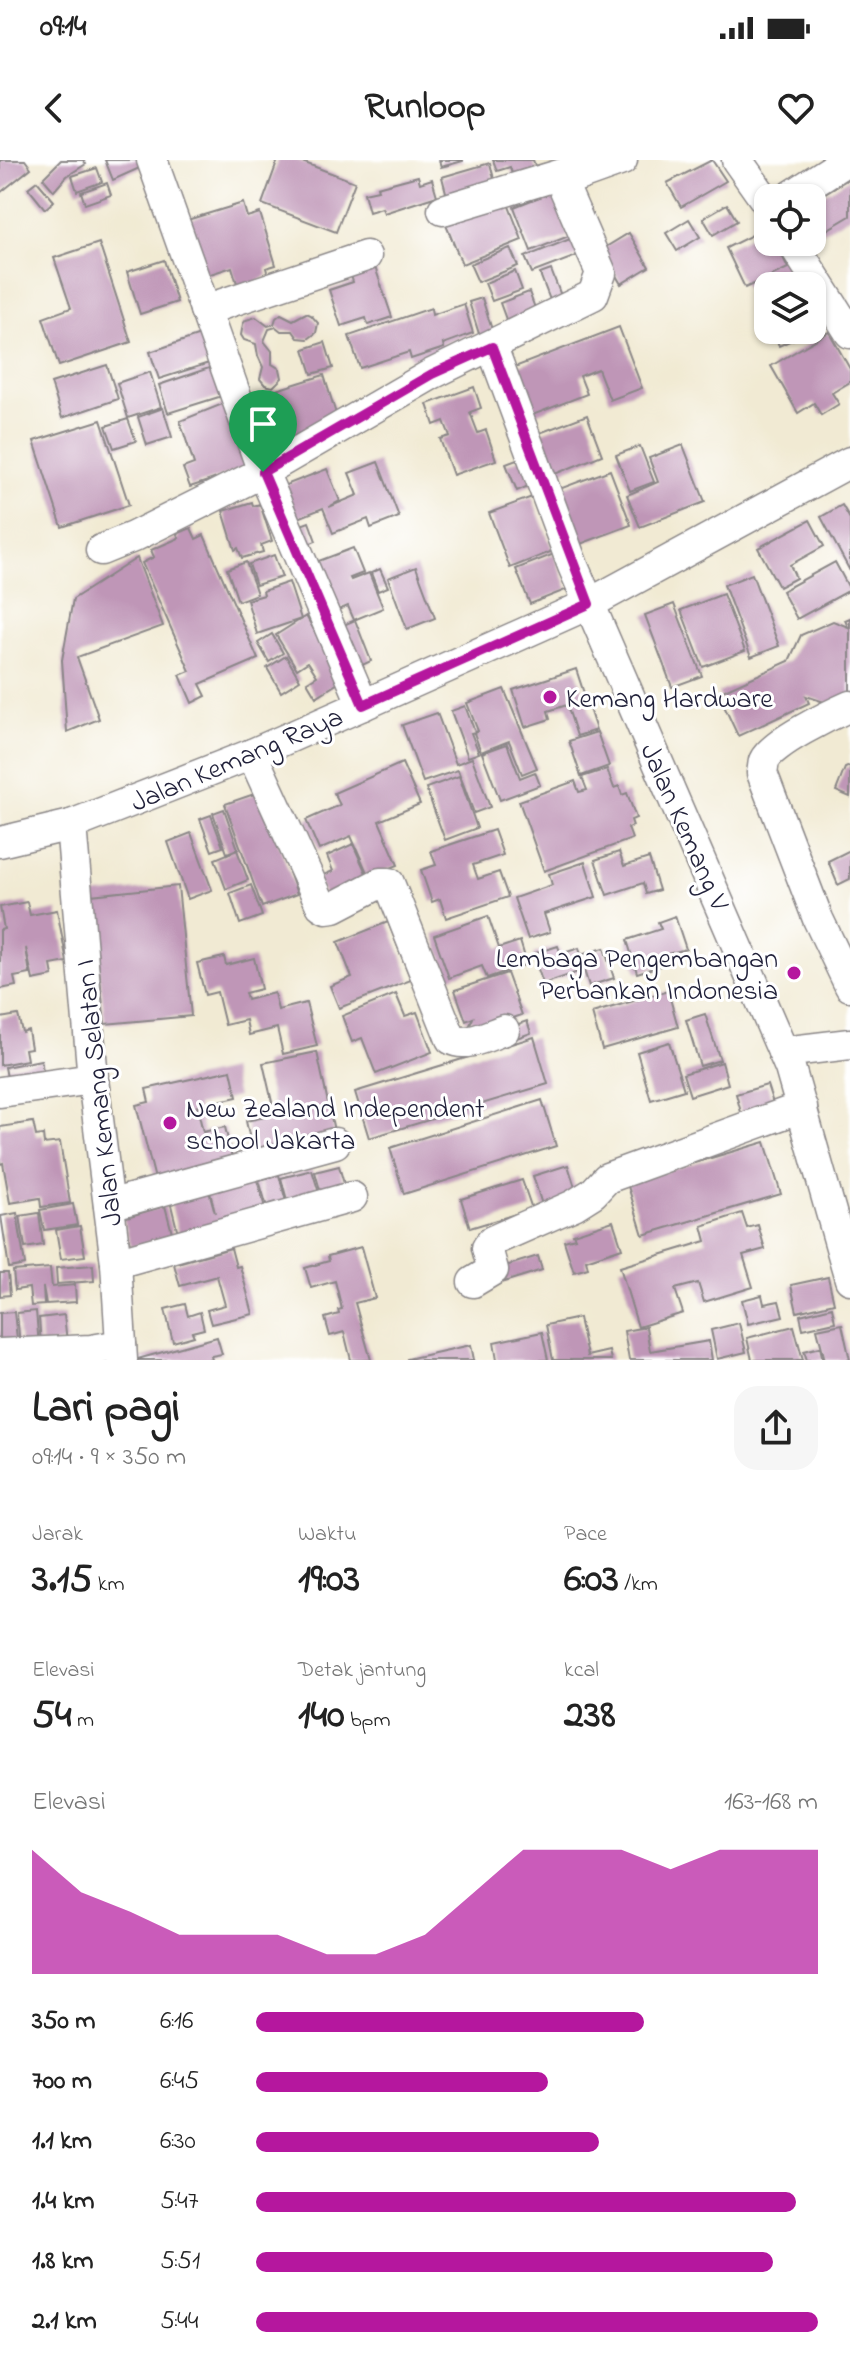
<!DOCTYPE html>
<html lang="id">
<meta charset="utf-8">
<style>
:root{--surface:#fff;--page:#f6f6f6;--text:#222;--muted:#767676;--accent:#b5179e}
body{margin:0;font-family:"Indie Flower",sans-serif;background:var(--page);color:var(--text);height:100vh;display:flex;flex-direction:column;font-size:30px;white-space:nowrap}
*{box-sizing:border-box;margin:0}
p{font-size:26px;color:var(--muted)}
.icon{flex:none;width:44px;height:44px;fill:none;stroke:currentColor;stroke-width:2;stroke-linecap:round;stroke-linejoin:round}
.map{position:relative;height:1200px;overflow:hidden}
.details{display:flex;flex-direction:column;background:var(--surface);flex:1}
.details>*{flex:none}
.buttons{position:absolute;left:754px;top:24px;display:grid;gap:16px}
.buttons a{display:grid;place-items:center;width:72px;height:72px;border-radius:16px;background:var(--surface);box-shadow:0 2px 6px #0004;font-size:40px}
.pin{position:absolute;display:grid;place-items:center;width:68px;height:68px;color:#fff;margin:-82px -34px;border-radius:50% 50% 50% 0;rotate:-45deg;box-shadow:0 0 8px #0007}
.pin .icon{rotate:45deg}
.round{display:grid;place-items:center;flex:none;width:84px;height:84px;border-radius:24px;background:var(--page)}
.overview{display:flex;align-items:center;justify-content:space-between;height:136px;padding:0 32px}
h1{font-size:44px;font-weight:800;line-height:60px}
.stats{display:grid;grid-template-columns:repeat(3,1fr);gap:12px;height:136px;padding:8px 32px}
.stats div{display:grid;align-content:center}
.stats b{font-size:40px;font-weight:800}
.stats small{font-size:22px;font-weight:400}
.stats p{font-size:22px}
.chart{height:224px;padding:16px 32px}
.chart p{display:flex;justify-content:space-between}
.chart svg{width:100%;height:144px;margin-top:8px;fill:var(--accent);opacity:.7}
ul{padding:0 32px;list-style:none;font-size:26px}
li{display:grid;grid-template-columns:128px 96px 1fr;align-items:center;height:60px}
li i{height:20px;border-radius:10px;background:var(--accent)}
.status{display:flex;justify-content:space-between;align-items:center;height:56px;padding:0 40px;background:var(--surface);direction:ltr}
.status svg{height:22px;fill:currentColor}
header{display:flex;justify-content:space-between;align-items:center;height:104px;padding:0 32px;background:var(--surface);font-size:36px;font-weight:800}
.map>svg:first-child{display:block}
.building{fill:#bf96b7}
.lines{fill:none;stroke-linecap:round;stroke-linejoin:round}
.minor-casing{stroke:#8a8687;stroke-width:33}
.minor{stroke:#fff;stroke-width:30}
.route-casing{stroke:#fff;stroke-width:16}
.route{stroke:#b5179e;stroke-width:10}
.poi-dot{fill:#b5179e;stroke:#fff;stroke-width:3}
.labels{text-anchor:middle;stroke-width:6;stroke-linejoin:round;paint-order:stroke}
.poi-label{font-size:28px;fill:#22223b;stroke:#fff;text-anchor:start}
.street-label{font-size:28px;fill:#22223b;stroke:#fff}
</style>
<div class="status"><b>09:14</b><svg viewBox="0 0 49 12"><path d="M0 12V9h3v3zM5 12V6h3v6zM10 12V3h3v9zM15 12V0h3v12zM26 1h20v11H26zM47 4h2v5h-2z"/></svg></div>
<header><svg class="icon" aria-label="back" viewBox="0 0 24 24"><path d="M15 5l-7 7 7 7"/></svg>Runloop<svg class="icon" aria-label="heart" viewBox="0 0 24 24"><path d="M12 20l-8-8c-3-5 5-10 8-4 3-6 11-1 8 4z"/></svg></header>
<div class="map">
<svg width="850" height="1200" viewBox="0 0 850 1200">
<rect width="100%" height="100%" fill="#fff"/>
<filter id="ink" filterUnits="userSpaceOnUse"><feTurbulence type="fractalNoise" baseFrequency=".0125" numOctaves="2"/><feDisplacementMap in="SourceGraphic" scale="16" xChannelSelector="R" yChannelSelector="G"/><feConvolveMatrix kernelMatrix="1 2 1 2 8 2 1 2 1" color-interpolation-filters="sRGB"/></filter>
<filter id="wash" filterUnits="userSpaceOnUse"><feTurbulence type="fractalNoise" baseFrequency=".006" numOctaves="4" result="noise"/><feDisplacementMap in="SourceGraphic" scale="32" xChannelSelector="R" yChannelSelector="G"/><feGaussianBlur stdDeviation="1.8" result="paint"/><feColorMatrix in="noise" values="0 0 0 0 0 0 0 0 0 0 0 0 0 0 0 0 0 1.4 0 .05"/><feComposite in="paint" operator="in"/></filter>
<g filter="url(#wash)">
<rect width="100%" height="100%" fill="#f1ead3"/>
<g id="blocks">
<g class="building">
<polygon points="0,0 25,0 31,8 0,33"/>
<polygon points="61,0 83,0 86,4 67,16 54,31 43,18"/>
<polygon points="105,0 142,0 144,6 113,20"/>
<polygon points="278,0 297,0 355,22 336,72 262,44"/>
<polygon points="439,0 463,0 463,1 441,7"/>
<polygon points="493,0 533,0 537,11 514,19 510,7 497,11"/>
<polygon points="712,0 726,21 681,47 667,23"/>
<polygon points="490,3 496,27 448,40 442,17"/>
<polygon points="97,8 102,22 77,31 72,16"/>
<polygon points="418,16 420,23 432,19 437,36 384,53 382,48 369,52 364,33 378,30 377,27"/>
<polygon points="850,18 850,56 823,72 812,53 812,41"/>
<polygon points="37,21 54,41 45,49 28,28"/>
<polygon points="107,23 111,35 85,44 81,32"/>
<polygon points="552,32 569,76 531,91 514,47"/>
<polygon points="507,41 522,80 462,104 446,65"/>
<polygon points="243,43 247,57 260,53 276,105 266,108 268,115 240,133 232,107 201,117 184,61"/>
<polygon points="727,44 737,61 713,75 703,58"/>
<polygon points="689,59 700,77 677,91 666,73"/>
<polygon points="768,67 768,82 776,82 788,108 745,128 726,88"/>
<polygon points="629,73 649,107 621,124 601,90"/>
<polygon points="580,75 587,92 532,113 525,97"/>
<polygon points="99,83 131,182 59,206 43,158 71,148 54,98"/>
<polygon points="510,88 518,106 478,122 470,104"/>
<polygon points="164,100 177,142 140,154 127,112"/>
<polygon points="374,104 392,157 368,165 366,158 341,166 329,130 353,122 350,112"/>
<polygon points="551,110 563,141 552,145 540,114"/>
<polygon points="515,111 522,130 492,141 485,123"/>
<polygon points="529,132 536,151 507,162 500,143"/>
<polygon points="482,138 493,173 480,177 469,142"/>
<polygon points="768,142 768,162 760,145"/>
<polygon points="464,144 473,173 443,184 444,188 411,199 409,192 360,208 349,176 431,148 432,155"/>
<polygon points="812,144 822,166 779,186 772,170 812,170"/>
<polygon points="306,153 311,155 318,163 316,173 308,179 298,178 293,171 281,171 276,167 269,169 264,181 272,191 272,204 280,209 282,218 273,227 265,225 260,219 263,207 258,196 256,184 244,180 241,175 243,164 246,160 256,157 268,166 274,164 276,158 281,154 293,160"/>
<polygon points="619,167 642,228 610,240 598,209 580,216 587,234 530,256 512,208"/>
<polygon points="829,172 850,209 850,222 832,233 839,244 821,255 814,243 798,253 771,206"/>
<polygon points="200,175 209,203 159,219 150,192"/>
<polygon points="325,182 333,208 312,214 304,189"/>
<polygon points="107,205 118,239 62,258 51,223"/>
<polygon points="212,207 222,236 168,253 159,225"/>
<polygon points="150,212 161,247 128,258 117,223"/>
<polygon points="324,215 339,264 269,286 254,237"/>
<polygon points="474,227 481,248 470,252 478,273 486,270 496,300 453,315 440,279 450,276 444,261 434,265 427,244"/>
<polygon points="225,243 247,308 190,327 183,308 194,304 180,261"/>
<polygon points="163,248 172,277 147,285 138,257"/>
<polygon points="587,255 602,295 545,318 529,277"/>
<polygon points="128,259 136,281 114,288 106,266"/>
<polygon points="101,260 129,345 62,367 34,281"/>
<polygon points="683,285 705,342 640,367 627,335 658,322 649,298"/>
<polygon points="640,286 654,322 630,331 616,295"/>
<polygon points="522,298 533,324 517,331 506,304"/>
<polygon points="378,302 399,357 371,368 368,359 333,373 323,348 296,359 283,326 327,309 340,341 329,347 358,335 349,313"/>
<polygon points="610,310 631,365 575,386 554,331"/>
<polygon points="532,337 553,391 510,408 489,353"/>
<polygon points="252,342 253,346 260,344 272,381 261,385 263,392 242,398 238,388 235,390 223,351"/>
<polygon points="842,345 850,359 850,411 821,357"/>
<polygon points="810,360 824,386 790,405 796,418 779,427 758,388"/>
<polygon points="309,362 316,381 301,387 293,368"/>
<polygon points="191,368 196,379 204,375 258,499 200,524 206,536 192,543 180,515 190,511 142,403 154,397 151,390 179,378 177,374"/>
<polygon points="353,388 363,413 350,418 351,420 369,413 383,448 354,460 348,446 328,454 308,405"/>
<polygon points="554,394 568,429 530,444 516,409"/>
<polygon points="274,395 282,417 256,425 249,404"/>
<polygon points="137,398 163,466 77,497 99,559 67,572 62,500 73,439"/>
<polygon points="246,402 257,434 238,441 227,409"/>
<polygon points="835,402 850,430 797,459 782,431"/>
<polygon points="416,407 435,458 407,469 388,418"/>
<polygon points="380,409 388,427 378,431 371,413"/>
<polygon points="752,414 779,486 751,497 724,425"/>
<polygon points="289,422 301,459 257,474 247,440 264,435 263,431"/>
<polygon points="723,434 745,491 703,507 681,450"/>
<polygon points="674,444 702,516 672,527 645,455"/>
<polygon points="306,456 343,520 316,537 307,522 317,516 308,502 297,509 276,475"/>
<polygon points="850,458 850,537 833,545 806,536 809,543 738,576 718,533 789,501 801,475 833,461 848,467 845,460"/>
<polygon points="355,460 371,501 358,507 341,466"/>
<polygon points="272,474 283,493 269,502 258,483"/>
<polygon points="286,496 300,520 281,532 267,508"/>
<polygon points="576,509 596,570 577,576 567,545 548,551 550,559 525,567 513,530"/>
<polygon points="504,529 537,608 522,614 509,581 481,592 474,573 478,571 467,543"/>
<polygon points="465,546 475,572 471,573 479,593 468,597 451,551"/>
<polygon points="437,553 456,604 472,598 490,647 474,653 458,610 423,622 402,565"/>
<polygon points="597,572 609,606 581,616 569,581"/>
<polygon points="507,584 520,618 535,612 540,625 500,640 482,593"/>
<polygon points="402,603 420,644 379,661 398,705 369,717 351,676 319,690 306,660 340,645 334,633"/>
<polygon points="850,606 850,637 836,631 845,608"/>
<polygon points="607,609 614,628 619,626 622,635 627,633 636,658 631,660 633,666 628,668 632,679 544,711 519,641 575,621 579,632 587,630 582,617"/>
<polygon points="459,616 477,668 445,680 426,628"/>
<polygon points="260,632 297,734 262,747 225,644"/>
<polygon points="224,649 238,689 227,693 213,653"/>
<polygon points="211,655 223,687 212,691 200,659"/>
<polygon points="494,670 503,695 473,705 478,719 499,712 508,737 446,758 440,739 432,742 421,710 436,705 431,691"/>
<polygon points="191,673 212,730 188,739 168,682"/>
<polygon points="353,684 371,724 327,743 317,718 333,711 327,696"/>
<polygon points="237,690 248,720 226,729 215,699"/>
<polygon points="850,690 850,719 838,725 828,701"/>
<polygon points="619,692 624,706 649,698 659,730 646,734 643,723 607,735 595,700"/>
<polygon points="585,702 596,737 544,754 550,772 528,779 514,738 552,725 549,714"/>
<polygon points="251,725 262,756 240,764 230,733"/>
<polygon points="178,726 191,856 105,864 91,735"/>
<polygon points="27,742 30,755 57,750 67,802 51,805 53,816 33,820 26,788 30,814 14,817 16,826 0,829 0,770 4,769 0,747"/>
<polygon points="488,756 499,788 520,781 527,804 487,818 482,806 449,818 434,775"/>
<polygon points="675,756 686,789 660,796 663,805 637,813 627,780 661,769 658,762"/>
<polygon points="388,762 411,820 339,848 330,826 352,817 338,782"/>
<polygon points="558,786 561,794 579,788 581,795 604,788 614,818 589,826 584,810 543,824 533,794"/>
<polygon points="224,797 226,805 254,798 261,829 245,833 247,840 274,833 278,850 306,843 317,886 283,894 277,868 249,875 246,860 225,865 217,832 205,835 197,803"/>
<polygon points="507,813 522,855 487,867 469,867 473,858 466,861 455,830"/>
<polygon points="668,831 678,867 602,889 592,853"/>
<polygon points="396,834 405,856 417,852 432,892 376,914 362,878 352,882 342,856"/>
<polygon points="705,854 720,900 700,906 686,860"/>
<polygon points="18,855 22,872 28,870 31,888 25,889 27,900 0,905 0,858"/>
<polygon points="527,861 531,873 511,880 507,868"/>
<polygon points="534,877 548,924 369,978 355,932"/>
<polygon points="669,882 684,930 651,940 637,892"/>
<polygon points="317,892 336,980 254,998 246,961 275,955 263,903"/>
<polygon points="41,900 44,916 8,923 5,907"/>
<polygon points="722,902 728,924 690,936 683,914"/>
<polygon points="231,910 237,937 197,946 203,972 225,967 233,1002 155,1019 136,945 149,942 146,929"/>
<polygon points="767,925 774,946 742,956 736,934"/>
<polygon points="542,940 556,986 404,1034 390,988"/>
<polygon points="33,962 36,976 43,975 44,984 60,982 70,1043 41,1047 40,1038 10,1043 3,1003 0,1004 0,967"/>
<polygon points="765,982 781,1034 643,1075 627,1023"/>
<polygon points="568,1005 578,1037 543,1048 533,1016"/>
<polygon points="339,1006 346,1031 322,1037 315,1012"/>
<polygon points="312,1010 319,1033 290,1051 281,1018"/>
<polygon points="279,1015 288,1049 269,1054 259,1020"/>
<polygon points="257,1020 266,1051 179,1077 170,1041 209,1031 215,1053 210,1032"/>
<polygon points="522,1020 532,1049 470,1068 461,1039"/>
<polygon points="73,1044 77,1065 44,1070 40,1050"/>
<polygon points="165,1046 173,1076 131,1087 123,1058"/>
<polygon points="17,1053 25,1105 9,1108 1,1056"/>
<polygon points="39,1053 43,1085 25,1088 20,1056"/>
<polygon points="742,1053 747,1068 758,1065 765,1089 743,1095 753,1127 704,1142 698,1123 675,1129 683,1153 638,1167 620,1107 706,1081 702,1066"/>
<polygon points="613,1061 622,1088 586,1100 588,1108 574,1112 564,1081 575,1078 573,1074"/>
<polygon points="80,1066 85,1096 61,1099 56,1070"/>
<polygon points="361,1087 375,1138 355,1143 371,1200 351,1200 344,1172 330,1176 325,1158 339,1154 338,1150 342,1149 335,1121 311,1128 305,1108 329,1101 328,1096"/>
<polygon points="231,1088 236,1107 240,1106 253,1154 211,1164 207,1150 225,1145 217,1116 180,1126 174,1104"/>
<polygon points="538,1096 542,1110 504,1122 499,1108"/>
<polygon points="93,1105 94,1121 57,1124 56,1108"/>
<polygon points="50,1108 52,1127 75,1125 76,1142 46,1144 43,1127 44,1145 31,1146 29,1128 15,1130 13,1111"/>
<polygon points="0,1113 8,1113 10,1135 0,1136"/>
<polygon points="828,1117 834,1143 797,1152 791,1125"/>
<polygon points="762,1135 764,1144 779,1141 783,1156 748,1164 742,1140"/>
<polygon points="185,1144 188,1156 200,1152 204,1169 192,1172 194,1176 173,1182 165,1149"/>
<polygon points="832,1147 835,1162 803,1169 800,1155"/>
<polygon points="36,1151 39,1186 20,1187 17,1153"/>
<polygon points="14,1152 18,1188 0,1190 0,1153"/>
<polygon points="64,1155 67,1182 41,1185 39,1158"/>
<polygon points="579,1158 587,1196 609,1191 611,1200 553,1200 546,1165"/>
<polygon points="739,1163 746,1192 717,1199 711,1170"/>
<polygon points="842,1164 850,1200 825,1200 817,1169"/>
<polygon points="794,1166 803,1200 752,1200 747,1178"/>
<polygon points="646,1167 650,1191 709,1181 712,1200 629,1200 624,1171"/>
<polygon points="542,1172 548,1200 497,1200 494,1182"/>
<polygon points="217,1177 222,1194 211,1196 212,1200 134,1200"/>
<polygon points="471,1185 474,1200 407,1200 407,1199"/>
<polygon points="820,1187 823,1200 807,1200 804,1191"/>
</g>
</g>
</g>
<g filter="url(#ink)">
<use href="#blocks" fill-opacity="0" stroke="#8a8687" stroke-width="2"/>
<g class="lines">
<defs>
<g id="minor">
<polyline points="152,0 263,312 363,545"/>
<polyline points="737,0 768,44"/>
<polyline points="788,38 847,0"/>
<polyline points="443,50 582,8"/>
<polyline points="792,82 850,173"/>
<polyline points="205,150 366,96"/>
<polyline points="492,187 573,406 790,908 850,1119"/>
<polyline points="101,390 133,377 263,312 432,214 593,135 601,113 563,25 566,20 622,0"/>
<path d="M850,546C832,554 771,583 764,601C763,605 763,609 762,613L818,759L850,826"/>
<path d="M252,594L321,745L326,748L334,747L380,723H389L451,879C466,888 489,875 504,870"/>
<polyline points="71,665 93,919 116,1103 122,1200"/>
<polyline points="0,682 71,665 252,594 363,545 589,444 850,302"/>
<polyline points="783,892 850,884"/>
<polyline points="0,932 93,919"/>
<polyline points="109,1045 335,983"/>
<polyline points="116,1103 352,1037"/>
<polyline points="473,1122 493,1110 487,1088 492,1081 574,1045 593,1033 607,1018 802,947"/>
<polyline points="0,1194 91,1190 121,1185"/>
</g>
</defs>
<use href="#minor" class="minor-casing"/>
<use href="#minor" class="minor"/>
</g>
</g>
<g class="lines" filter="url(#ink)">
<defs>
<polygon id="route" points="492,187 589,444 363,545 263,312 432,214"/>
</defs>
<use href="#route" class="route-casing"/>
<use href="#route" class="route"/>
</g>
<g class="poi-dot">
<circle cx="550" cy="537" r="8"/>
<circle cx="794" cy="813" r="8"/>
<circle cx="170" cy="963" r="8"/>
</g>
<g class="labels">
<g class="poi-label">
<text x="566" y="547">Kemang Hardware</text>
<text x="778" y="807" text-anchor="end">Lembaga Pengembangan<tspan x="778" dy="32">Perbankan Indonesia</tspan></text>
<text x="186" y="957">New Zealand Independent<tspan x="186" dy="32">school Jakarta</tspan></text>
</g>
<g class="street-label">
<text transform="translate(236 598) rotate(-23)" y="10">Jalan Kemang Raya</text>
<text transform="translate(686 666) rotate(66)" y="10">Jalan Kemang V</text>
<text transform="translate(97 933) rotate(-96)" y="10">Jalan Kemang Selatan I</text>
</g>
</g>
</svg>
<div class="buttons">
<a><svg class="icon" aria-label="locate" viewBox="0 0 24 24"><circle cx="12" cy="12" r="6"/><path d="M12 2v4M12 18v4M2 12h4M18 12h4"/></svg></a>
<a><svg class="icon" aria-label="layers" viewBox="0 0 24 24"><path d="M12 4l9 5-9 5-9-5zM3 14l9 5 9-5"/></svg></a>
</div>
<div class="pin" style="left:263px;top:312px;background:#1e9e55"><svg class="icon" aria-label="arrive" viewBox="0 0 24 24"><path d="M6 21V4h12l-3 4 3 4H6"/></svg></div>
</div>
<section class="details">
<div class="overview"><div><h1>Lari pagi</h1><p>09:14 · 9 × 350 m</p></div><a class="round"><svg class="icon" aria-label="share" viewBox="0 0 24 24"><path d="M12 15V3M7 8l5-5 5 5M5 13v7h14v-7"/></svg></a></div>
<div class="stats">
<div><p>Jarak</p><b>3.15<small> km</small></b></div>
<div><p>Waktu</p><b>19:03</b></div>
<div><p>Pace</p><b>6:03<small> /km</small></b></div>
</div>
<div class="stats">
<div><p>Elevasi</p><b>54<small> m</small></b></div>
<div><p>Detak jantung</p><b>140<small> bpm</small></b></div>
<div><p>kcal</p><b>238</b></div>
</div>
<div class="chart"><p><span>Elevasi</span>163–168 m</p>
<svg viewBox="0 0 160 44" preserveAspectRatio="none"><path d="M0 44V6L10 19L20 25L30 32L40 32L50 32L60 38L70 38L80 32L90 19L100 6L110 6L120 6L130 12L140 6L150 6L160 6V44z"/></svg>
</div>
<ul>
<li><b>350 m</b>6:16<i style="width:69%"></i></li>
<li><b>700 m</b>6:45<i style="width:52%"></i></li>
<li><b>1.1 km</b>6:30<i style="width:61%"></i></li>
<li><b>1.4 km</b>5:47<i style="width:96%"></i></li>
<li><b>1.8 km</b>5:51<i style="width:92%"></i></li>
<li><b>2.1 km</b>5:44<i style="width:100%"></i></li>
</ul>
</section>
